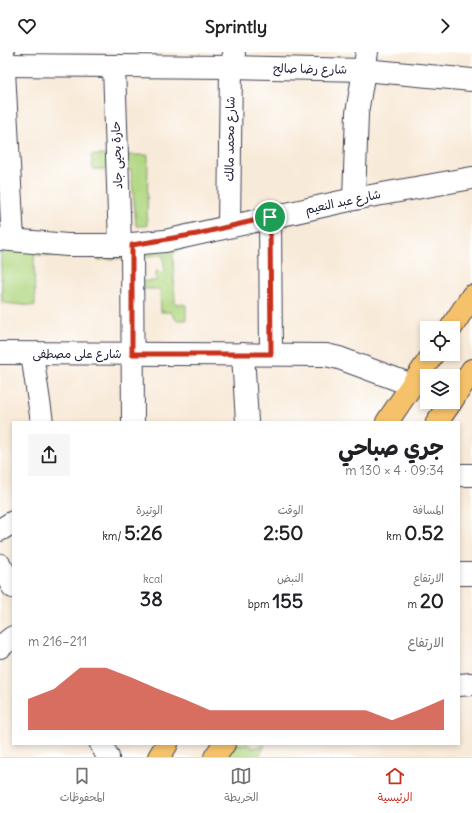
<!DOCTYPE html>
<html lang="ar">
<meta charset="utf-8">
<style>
:root{--surface:#fff;--page:#f6f6f6;--text:#202124;--muted:#757577;--line:#e0e0e0;--accent:#c8321e}
body{margin:0;font-family:Delius,"Playpen Sans Arabic",sans-serif;background:var(--page);color:var(--text);direction:rtl;height:100vh;display:flex;flex-direction:column;font-size:15px;white-space:nowrap}
*{box-sizing:border-box;margin:0}
p{font-size:13px;color:var(--muted)}
.icon{flex:none;width:22px;height:22px;fill:none;stroke:currentColor;stroke-width:2;stroke-linecap:round;stroke-linejoin:round}
.map{position:relative;flex:1;overflow:hidden;direction:ltr}
.details{position:absolute;left:12px;top:369px;width:448px;height:324px;display:flex;flex-direction:column;background:var(--surface);border-radius:0px;box-shadow:0 2px 6px #0003;direction:rtl}
.details>*{flex:none}
.fabs{position:absolute;left:420px;top:269px;display:grid;gap:8px}
.fabs a{display:grid;place-items:center;width:40px;height:40px;border-radius:0px;background:var(--surface);box-shadow:0 2px 6px #0003;font-size:20px}
.pin{position:absolute;display:grid;place-items:center;width:34px;height:34px;color:#fff;margin:-17px;border:2px solid #fff;border-radius:50%;box-shadow:0 1px 4px #0007}
.round{display:grid;place-items:center;flex:none;width:42px;height:42px;border-radius:0px;background:var(--page)}
.summary{display:flex;align-items:center;justify-content:space-between;height:68px;padding:0 16px}
h1{font-size:22px;font-weight:700;line-height:30px}
.figures{display:grid;grid-template-columns:repeat(3,1fr);gap:6px;height:68px;padding:4px 16px}
.figures div{display:grid;align-content:center}
.figures b{font-size:20px;font-weight:700}
.figures small{font-size:11px;font-weight:400}
.figures p{font-size:11px}
.chart{height:112px;padding:8px 16px}
.chart p{display:flex;justify-content:space-between}
.chart svg{width:100%;height:72px;margin-top:4px;fill:var(--accent);opacity:.7}
header{display:flex;justify-content:space-between;align-items:center;height:52px;padding:0 16px;background:var(--surface);font-size:18px;font-weight:700}
.tabs{display:flex;justify-content:space-around;align-items:center;height:56px;border-top:1px solid var(--line);background:var(--surface);font-size:11px;color:var(--muted)}
.tabs a{display:grid;justify-items:center;gap:2px}
.tabs .on{color:var(--accent)}
.map>svg:first-child{display:block}
.green{fill:#b0d781;stroke:#697c5e}
.lines{fill:none;stroke-linecap:round;stroke-linejoin:round}
.minor-casing{stroke:#424053;stroke-width:24}
.major-casing{stroke:#424053;stroke-width:24}
.minor{stroke:#fff;stroke-width:22}
.major{stroke:#f5c16b;stroke-width:22}
.route-casing{stroke:#fff;stroke-width:8}
.route{stroke:#c8321e;stroke-width:5}
.labels{text-anchor:middle;stroke-width:4;stroke-linejoin:round;paint-order:stroke}
.street-label{font-size:12px;fill:#22223b;stroke:#fff}
</style>
<header><svg class="icon" aria-label="forward" viewBox="0 0 24 24"><path d="M9 5l7 7-7 7"/></svg>Sprintly<svg class="icon" aria-label="heart" viewBox="0 0 24 24"><path d="M12 20l-8-8c-3-5 5-10 8-4 3-6 11-1 8 4z"/></svg></header>
<div class="map">
<svg width="472" height="705" viewBox="0 0 472 705">
<rect width="100%" height="100%" fill="#fff"/>
<filter id="ink" filterUnits="userSpaceOnUse"><feTurbulence type="fractalNoise" baseFrequency=".025" numOctaves="2"/><feDisplacementMap in="SourceGraphic" scale="8" xChannelSelector="R" yChannelSelector="G"/><feConvolveMatrix kernelMatrix="1 2 1 2 8 2 1 2 1" color-interpolation-filters="sRGB"/></filter>
<filter id="wash" filterUnits="userSpaceOnUse"><feTurbulence type="fractalNoise" baseFrequency=".012" numOctaves="4" result="noise"/><feDisplacementMap in="SourceGraphic" scale="16" xChannelSelector="R" yChannelSelector="G"/><feGaussianBlur stdDeviation="0.9" result="paint"/><feColorMatrix in="noise" values="0 0 0 0 0 0 0 0 0 0 0 0 0 0 0 0 0 1.4 0 .05"/><feComposite in="paint" operator="in"/></filter>
<g filter="url(#wash)">
<rect width="100%" height="100%" fill="#f8ead8"/>
<g class="green">
<polygon points="91,103 148,103 147,174 136,174 131,118 93,117"/>
<polygon points="223,173 221,188 196,189 191,194 173,201 175,251 186,253 186,268 176,268 170,260 161,260 160,237 142,237 142,229 156,229 156,219 165,220 163,203 98,208 96,189"/>
<polygon points="0,186 94,189 95,205 34,203 35,254 2,251"/>
<polygon points="234,692 248,692 252,696 265,693 259,705 224,705"/>
</g>
</g>
<g filter="url(#ink)">
<g class="lines">
<defs>
<g id="minor">
<polyline points="3,0 13,188"/>
<polyline points="3,13 231,15 364,18 472,28"/>
<polyline points="114,14 120,193"/>
<polyline points="354,147 357,61 367,0"/>
<polyline points="270,165 271,302"/>
<polyline points="229,174 231,15 234,2"/>
<polyline points="0,187 67,193 120,193 165,189 354,147 472,126"/>
<polyline points="132,193 133,370"/>
<polyline points="0,301 326,303 339,306 412,333"/>
<polyline points="32,302 42,370"/>
<polyline points="243,302 247,370"/>
<polyline points="459,423 472,423"/>
<polyline points="0,478 13,470"/>
<polyline points="0,513 13,535"/>
<polyline points="459,522 472,522"/>
<polyline points="0,595 13,585"/>
<polyline points="459,633 472,632"/>
<polyline points="101,692 108,705"/>
</g>
<g id="major">
<polyline points="451,276 472,244"/>
<polyline points="453,347 472,318"/>
<polyline points="387,370 433,302"/>
<polyline points="437,370 451,350"/>
<polyline points="159,705 167,692"/>
<polyline points="215,705 224,692"/>
</g>
</defs>
<use href="#minor" class="minor-casing"/>
<use href="#major" class="major-casing"/>
<use href="#minor" class="minor"/>
<use href="#major" class="major"/>
</g>
</g>
<g class="lines" filter="url(#ink)">
<defs>
<polygon id="route" points="270,165 271,302 132,302 132,193 197,182"/>
</defs>
<use href="#route" class="route-casing"/>
<use href="#route" class="route"/>
</g>
<g class="labels">
<g class="street-label">
<text transform="translate(310 17) rotate(1)" y="4">شارع رضا صالح</text>
<text transform="translate(230 87) rotate(-89)" y="4">شارع محمد مالك</text>
<text transform="translate(117 103) rotate(-92)" y="4">حارة يحيى جاد</text>
<text transform="translate(343 150) rotate(-12)" y="4">شارع عبد النعيم</text>
<text x="77" y="306">شارع على مصطفى</text>
</g>
</g>
</svg>
<div class="fabs">
<a><svg class="icon" aria-label="locate" viewBox="0 0 24 24"><circle cx="12" cy="12" r="6"/><path d="M12 2v4M12 18v4M2 12h4M18 12h4"/></svg></a>
<a><svg class="icon" aria-label="layers" viewBox="0 0 24 24"><path d="M12 4l9 5-9 5-9-5zM3 14l9 5 9-5"/></svg></a>
</div>
<div class="pin" style="left:270px;top:165px;background:#1e9e55"><svg class="icon" aria-label="arrive" viewBox="0 0 24 24"><path d="M6 21V4h12l-3 4 3 4H6"/></svg></div>
<section class="details">
<div class="summary"><div><h1>جري صباحي</h1><p>09:34 · 4 × 130 m</p></div><a class="round"><svg class="icon" aria-label="share" viewBox="0 0 24 24"><path d="M12 15V3M7 8l5-5 5 5M5 13v7h14v-7"/></svg></a></div>
<div class="figures">
<div><p>المسافة</p><b>0.52<small> km</small></b></div>
<div><p>الوقت</p><b>2:50</b></div>
<div><p>الوتيرة</p><b>5:26<small> /km</small></b></div>
</div>
<div class="figures">
<div><p>الارتفاع</p><b>20<small> m</small></b></div>
<div><p>النبض</p><b>155<small> bpm</small></b></div>
<div><p>kcal</p><b>38</b></div>
</div>
<div class="chart"><p><span>الارتفاع</span>211–216 m</p>
<svg viewBox="0 0 160 44" preserveAspectRatio="none"><path d="M0 44V25L10 19L20 6L30 6L40 12L50 19L60 25L70 32L80 32L90 32L100 32L110 32L120 32L130 32L140 38L150 32L160 25V44z"/></svg>
</div>
</section>
</div>
<nav class="tabs">
<a class="on"><svg class="icon" aria-label="home" viewBox="0 0 24 24"><path d="M3 11l9-7 9 7M6 9v11h12V9"/></svg>الرئيسية</a>
<a><svg class="icon" aria-label="map" viewBox="0 0 24 24"><path d="M3 6l6-2 6 2 6-2v14l-6 2-6-2-6 2zM9 4v14M15 6v14"/></svg>الخريطة</a>
<a><svg class="icon" aria-label="saved" viewBox="0 0 24 24"><path d="M7 4h10v16l-5-4-5 4z"/></svg>المحفوظات</a>
</nav>
